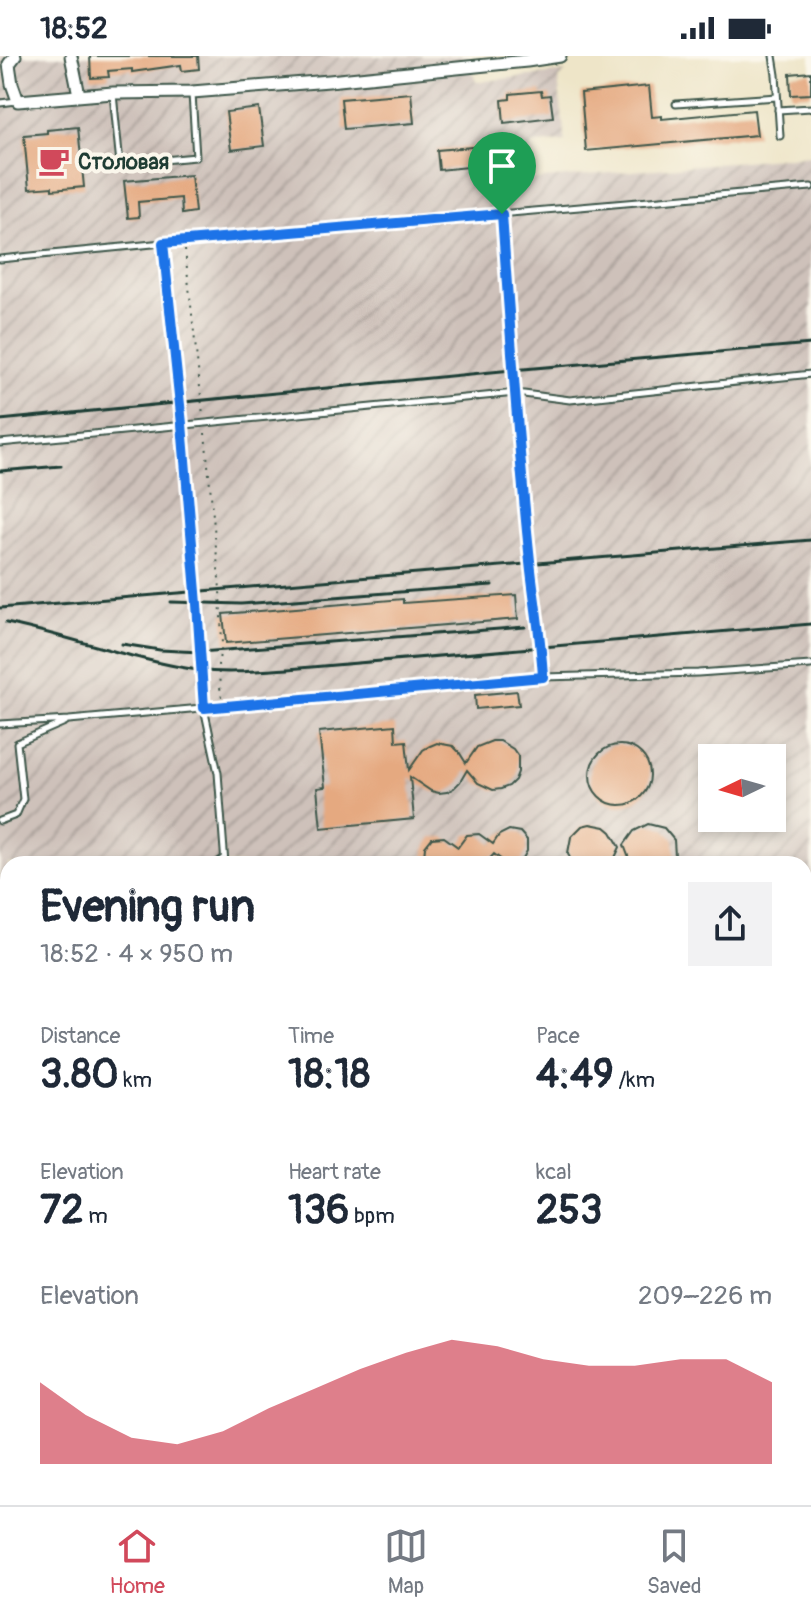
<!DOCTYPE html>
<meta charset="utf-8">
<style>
:root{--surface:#fff;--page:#f2f2f3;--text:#1f2937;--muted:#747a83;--line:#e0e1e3;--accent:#d1495b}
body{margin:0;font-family:Pangolin,sans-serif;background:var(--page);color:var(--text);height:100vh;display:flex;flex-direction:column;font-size:30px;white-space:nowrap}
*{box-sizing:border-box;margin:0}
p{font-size:26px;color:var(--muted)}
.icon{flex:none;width:44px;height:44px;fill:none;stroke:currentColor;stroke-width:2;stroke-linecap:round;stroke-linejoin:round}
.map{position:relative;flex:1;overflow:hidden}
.side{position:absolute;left:0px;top:800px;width:812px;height:650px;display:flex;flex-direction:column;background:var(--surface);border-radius:24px 24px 0 0;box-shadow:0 4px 12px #0003}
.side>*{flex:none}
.needle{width:52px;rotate:265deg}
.tools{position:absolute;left:698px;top:688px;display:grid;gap:16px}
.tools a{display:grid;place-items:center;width:88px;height:88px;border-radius:0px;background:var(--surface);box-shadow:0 4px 12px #0003;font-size:40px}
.pin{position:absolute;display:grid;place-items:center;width:68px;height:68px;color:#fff;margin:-82px -34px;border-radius:50% 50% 50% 0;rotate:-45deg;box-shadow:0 0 8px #0007}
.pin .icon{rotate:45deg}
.round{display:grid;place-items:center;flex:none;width:84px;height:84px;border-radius:0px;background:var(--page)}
.overview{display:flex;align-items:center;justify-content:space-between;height:136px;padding:0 40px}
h1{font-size:44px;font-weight:700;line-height:60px}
.stats{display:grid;grid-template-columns:repeat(3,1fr);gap:12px;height:136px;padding:8px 40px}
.stats div{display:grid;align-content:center}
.stats b{font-size:40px;font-weight:700}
.stats small{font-size:22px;font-weight:400}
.stats p{font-size:22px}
.chart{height:224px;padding:16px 40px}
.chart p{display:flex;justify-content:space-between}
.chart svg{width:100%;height:144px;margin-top:8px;fill:var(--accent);opacity:.7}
.status{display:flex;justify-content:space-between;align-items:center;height:56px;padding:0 40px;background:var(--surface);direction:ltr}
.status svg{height:22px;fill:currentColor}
.dock{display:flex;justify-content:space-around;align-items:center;height:112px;border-top:2px solid var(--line);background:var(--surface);font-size:22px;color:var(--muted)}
.dock a{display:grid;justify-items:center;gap:4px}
.dock .active{color:var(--accent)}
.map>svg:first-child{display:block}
.industrial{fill:url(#industrial-furrows);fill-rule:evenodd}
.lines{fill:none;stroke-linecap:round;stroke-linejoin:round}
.stream{stroke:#87b7f3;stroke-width:3}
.building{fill:#e5a980}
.lane-casing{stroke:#3e564a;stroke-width:9}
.street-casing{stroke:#3e564a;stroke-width:15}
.path{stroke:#3e564a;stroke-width:2;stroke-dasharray:2 6;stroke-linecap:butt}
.lane{stroke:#fff;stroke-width:5}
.street{stroke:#fff;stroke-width:11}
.rail{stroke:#1f3d34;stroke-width:3}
.route-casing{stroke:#fff;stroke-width:16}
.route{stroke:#1a73e8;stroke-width:10}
.labels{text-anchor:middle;stroke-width:8;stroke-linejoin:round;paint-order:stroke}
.poi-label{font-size:22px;font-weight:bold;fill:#1f3d34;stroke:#fbf7ec;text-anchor:start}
</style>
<div class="status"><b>18:52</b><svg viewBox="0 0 49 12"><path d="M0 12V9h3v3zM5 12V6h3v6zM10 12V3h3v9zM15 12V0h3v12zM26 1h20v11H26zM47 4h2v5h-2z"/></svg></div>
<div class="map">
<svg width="811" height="1449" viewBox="0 0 811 1449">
<defs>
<pattern id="industrial-furrows" width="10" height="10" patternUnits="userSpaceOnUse" patternTransform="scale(2)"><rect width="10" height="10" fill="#cec1ba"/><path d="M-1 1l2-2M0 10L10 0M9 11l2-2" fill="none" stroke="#a79e98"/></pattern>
</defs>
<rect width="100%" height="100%" fill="#fbf7ec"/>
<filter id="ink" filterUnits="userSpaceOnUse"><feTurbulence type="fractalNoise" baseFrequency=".0125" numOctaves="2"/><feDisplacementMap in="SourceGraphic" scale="16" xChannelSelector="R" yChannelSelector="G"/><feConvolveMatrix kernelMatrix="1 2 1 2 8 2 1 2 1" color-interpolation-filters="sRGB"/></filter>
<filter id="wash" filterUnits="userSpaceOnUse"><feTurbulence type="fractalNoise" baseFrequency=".006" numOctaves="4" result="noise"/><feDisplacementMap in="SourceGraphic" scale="32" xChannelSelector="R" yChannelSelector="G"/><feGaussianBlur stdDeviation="1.8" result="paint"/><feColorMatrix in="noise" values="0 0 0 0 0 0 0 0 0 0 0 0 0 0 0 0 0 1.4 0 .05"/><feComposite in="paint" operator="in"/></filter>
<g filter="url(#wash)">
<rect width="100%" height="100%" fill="#eee5c8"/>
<path class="industrial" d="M0,0H468L476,26L566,16L558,23L565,85L531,89L533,124L811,99V938L804,922V808H8V1309L0,1310ZM712,702H772V762H712Z"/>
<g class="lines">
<g class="stream">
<polyline points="804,1391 811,1390"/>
<polyline points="352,1449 411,1442"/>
</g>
</g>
<g id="blocks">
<g class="building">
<polygon points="90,0 198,0 199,13 182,15 181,9 132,16 132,13 108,15 109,21 91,22"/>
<polygon points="811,16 811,38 791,39 790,18"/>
<polygon points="649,30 652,61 662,60 662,63 754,54 757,79 586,95 581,37"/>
<polygon points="541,35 542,40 550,39 553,61 504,67 502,44 510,43 510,38"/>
<polygon points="411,37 414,67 344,73 341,43"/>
<polygon points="259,52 264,90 231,94 226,56"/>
<polygon points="78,71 84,131 52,134 52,131 29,133 24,79 47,77 47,74"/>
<polygon points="496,89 498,108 439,114 437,94"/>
<polygon points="191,119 195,156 182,158 181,142 138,146 139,161 128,162 124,125"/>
<polygon points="516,539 518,563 226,587 223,558 403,543 403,547"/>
<polygon points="517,635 519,649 476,653 475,639"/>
<polygon points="395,669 396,686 406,685 409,714 423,694 430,690 437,687 453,690 459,696 466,707 477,691 492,685 500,685 513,693 518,700 518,716 515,724 509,730 501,733 493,734 478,727 467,714 460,726 454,732 447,736 439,737 431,735 410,721 414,763 321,772 317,732 325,731 319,676"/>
<circle cx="620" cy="719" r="30"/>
<polygon points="590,768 605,771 611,776 620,791 612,808 574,808 571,805 568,797 571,781 582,770"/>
<polygon points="648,768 664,772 674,784 675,800 671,808 632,808 630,805 624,789 634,775"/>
<polygon points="509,774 520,776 527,784 527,795 522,804 517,807 506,807 494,798 485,808 465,808 459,802 453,808 427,808 424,802 425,791 432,782 444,781 458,791 467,779 479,778 493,788 499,779"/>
</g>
</g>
</g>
<g filter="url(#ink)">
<use href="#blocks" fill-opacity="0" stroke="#3e564a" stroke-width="2"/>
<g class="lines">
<defs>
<g id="lane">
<polyline points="773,0 776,19 780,80"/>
<polyline points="113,38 120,108 196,101 192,38"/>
<polyline points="0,47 17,45"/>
<polyline points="676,48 777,41"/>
<polyline points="778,54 811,52"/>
<polyline points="502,158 512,314 530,507 543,621"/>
<polyline points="163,187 182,368 197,548 204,652 218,717 225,808"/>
<polyline points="0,203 163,187 811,131"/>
<polyline points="0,387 516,337 570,344 811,318"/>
<polyline points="0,668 69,664 543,621 698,617 811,609"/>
<polyline points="0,765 16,759 23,743 17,687 65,666"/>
<polyline points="216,808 224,802"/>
<polyline points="0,919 8,918"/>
<polyline points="0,1174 8,1173"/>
<polyline points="804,1366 811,1365"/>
<polyline points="0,1449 54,1442"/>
</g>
<g id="street">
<polyline points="15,0 9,8 12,28 18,45 113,37 192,36 329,25 527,5 560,0"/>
<polyline points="71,0 79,39"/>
</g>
</defs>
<use href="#lane" class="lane-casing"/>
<use href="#street" class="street-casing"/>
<g class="path">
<polyline points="185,194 203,359"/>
<polyline points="205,377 220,533 222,589 218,608 221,641"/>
</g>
<use href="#lane" class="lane"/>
<use href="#street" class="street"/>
<g class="rail">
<polyline points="0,364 512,314 811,288"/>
<polyline points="0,415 61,410"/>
<polyline points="171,546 241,548 492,529"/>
<polyline points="0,552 811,484"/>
<path d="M6,567C70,580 132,604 197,614C226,618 259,615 288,613L811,568"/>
<polyline points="122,588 160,594 200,596 525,571"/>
<polyline points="0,903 8,903"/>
<polyline points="0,947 8,948"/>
<polyline points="0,1032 8,1030"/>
<polyline points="0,1045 8,1044"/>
<polyline points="0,1062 8,1061"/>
<polyline points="0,1077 8,1077"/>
<polyline points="804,1275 811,1274"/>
<polyline points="0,1377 8,1376"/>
</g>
</g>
</g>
<g class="lines" filter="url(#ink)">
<defs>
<path id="route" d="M502,158C510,274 518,390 530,505C534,544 541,582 543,621L204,652L197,548L182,368L163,187Z"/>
</defs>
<use href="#route" class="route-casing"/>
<use href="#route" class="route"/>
</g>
<defs>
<symbol id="cafe-bare" viewBox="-9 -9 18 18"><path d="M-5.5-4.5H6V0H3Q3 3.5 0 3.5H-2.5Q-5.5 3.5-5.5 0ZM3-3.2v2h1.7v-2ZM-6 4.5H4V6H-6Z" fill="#d1495b" stroke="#fbf7ec" stroke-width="2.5" paint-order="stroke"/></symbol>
</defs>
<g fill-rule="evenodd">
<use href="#cafe-bare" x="32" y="83" width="44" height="44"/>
</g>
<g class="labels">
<g class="poi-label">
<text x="78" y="113">Столовая</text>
</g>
</g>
</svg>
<div class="tools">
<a><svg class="needle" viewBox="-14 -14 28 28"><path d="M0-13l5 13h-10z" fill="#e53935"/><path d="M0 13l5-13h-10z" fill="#747a83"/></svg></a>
</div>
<div class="pin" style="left:502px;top:158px;background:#1e9e55"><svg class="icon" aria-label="arrive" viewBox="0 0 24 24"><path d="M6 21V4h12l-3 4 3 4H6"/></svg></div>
<section class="side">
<div class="overview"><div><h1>Evening run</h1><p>18:52 · 4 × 950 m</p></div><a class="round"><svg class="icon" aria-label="share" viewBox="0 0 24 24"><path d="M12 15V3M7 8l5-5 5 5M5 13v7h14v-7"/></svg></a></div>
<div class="stats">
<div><p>Distance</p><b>3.80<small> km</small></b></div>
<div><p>Time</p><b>18:18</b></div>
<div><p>Pace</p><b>4:49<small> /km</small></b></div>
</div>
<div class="stats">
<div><p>Elevation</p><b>72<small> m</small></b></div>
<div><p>Heart rate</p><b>136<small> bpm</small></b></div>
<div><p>kcal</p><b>253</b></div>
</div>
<div class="chart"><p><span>Elevation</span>209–226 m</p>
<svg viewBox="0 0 160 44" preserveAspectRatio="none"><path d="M0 44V19L10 29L20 36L30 38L40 34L50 27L60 21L70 15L80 10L90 6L100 8L110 12L120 14L130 14L140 12L150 12L160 19V44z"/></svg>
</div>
</section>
</div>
<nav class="dock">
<a class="active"><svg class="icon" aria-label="home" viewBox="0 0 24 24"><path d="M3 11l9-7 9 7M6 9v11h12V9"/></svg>Home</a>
<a><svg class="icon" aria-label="map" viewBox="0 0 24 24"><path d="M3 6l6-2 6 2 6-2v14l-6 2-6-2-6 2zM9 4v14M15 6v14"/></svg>Map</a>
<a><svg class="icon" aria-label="saved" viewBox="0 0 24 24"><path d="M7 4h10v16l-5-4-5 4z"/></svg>Saved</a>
</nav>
